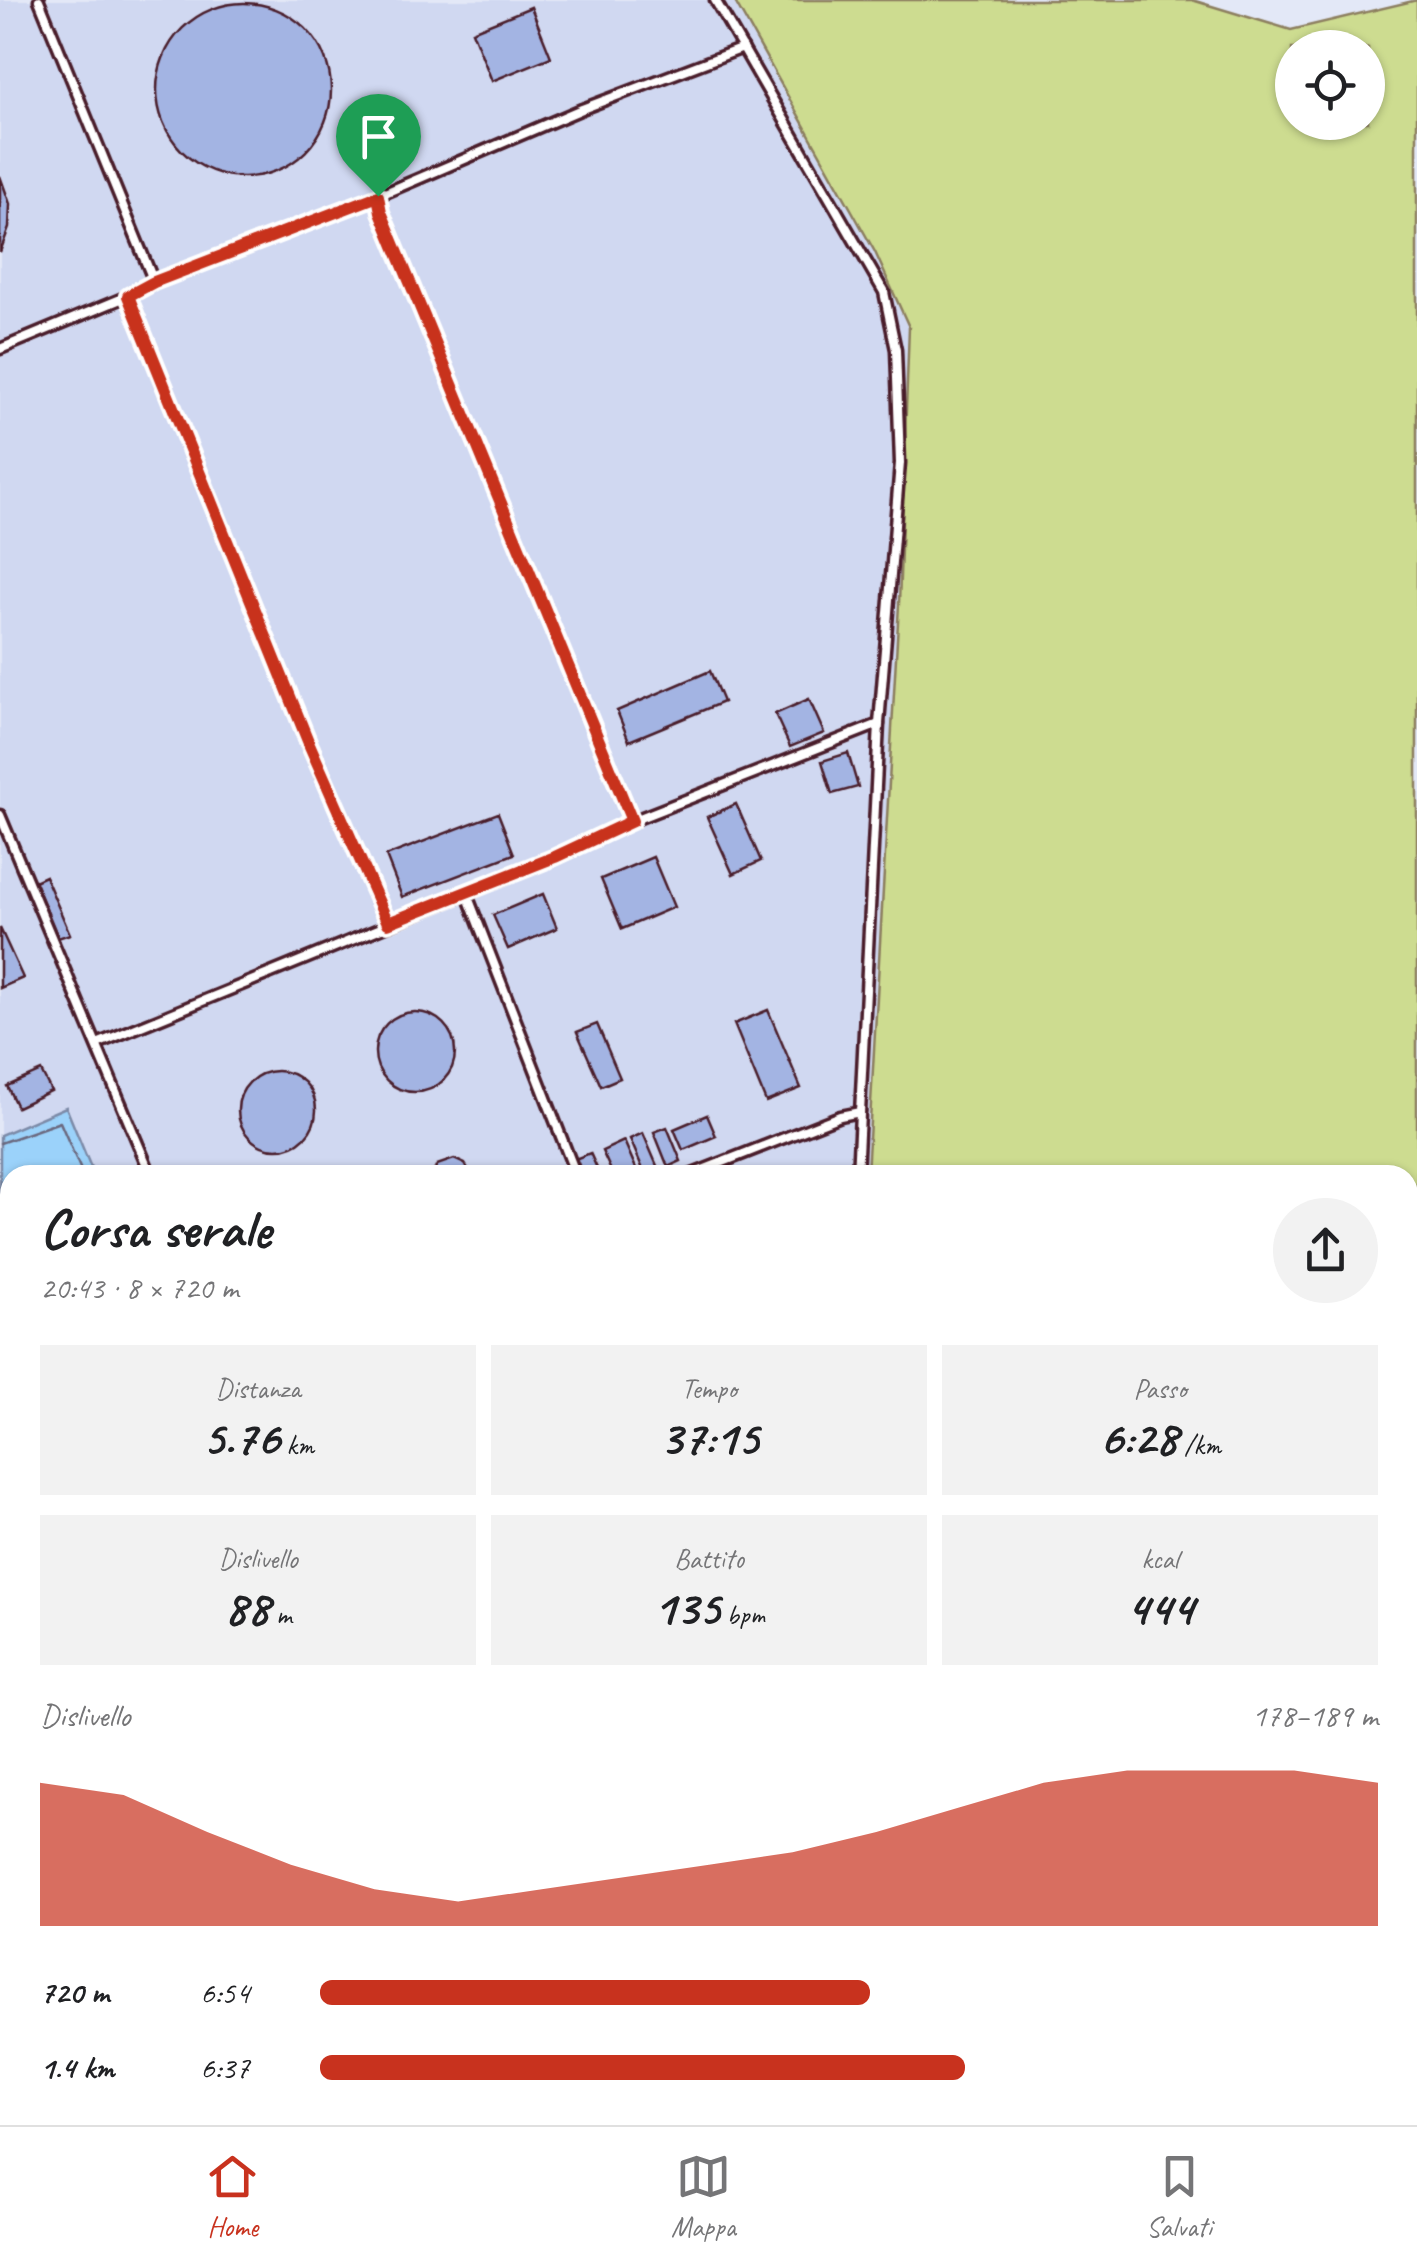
<!DOCTYPE html>
<html lang="it">
<meta charset="utf-8">
<style>
:root{--surface:#fff;--page:#f2f2f2;--text:#202124;--muted:#757577;--line:#e0e0e0;--accent:#c8321e}
body{margin:0;font-family:Caveat,sans-serif;background:var(--page);color:var(--text);height:100vh;display:flex;flex-direction:column;font-size:38px;white-space:nowrap}
*{box-sizing:border-box;margin:0}
p{font-size:32px;color:var(--muted)}
.icon{flex:none;width:55px;height:55px;fill:none;stroke:currentColor;stroke-width:2;stroke-linecap:round;stroke-linejoin:round}
.map{position:relative;flex:1;overflow:hidden}
.details{position:absolute;left:0px;top:1165px;width:1418px;height:960px;display:flex;flex-direction:column;background:var(--surface);border-radius:30px 30px 0 0;box-shadow:0 2px 8px #0004}
.details>*{flex:none}
.buttons{position:absolute;left:1275px;top:30px;display:grid;gap:20px}
.buttons a{display:grid;place-items:center;width:110px;height:110px;border-radius:50%;background:var(--surface);box-shadow:0 2px 8px #0004;font-size:50px}
.pin{position:absolute;display:grid;place-items:center;width:85px;height:85px;color:#fff;margin:-102px -42px;border-radius:50% 50% 50% 0;rotate:-45deg;box-shadow:0 0 10px #0007}
.pin .icon{rotate:45deg}
.round{display:grid;place-items:center;flex:none;width:105px;height:105px;border-radius:52px;background:var(--page)}
.overview{display:flex;align-items:center;justify-content:space-between;height:170px;padding:0 40px}
h1{font-size:55px;font-weight:700;line-height:75px}
.stats{display:grid;grid-template-columns:repeat(3,1fr);gap:15px;height:170px;padding:10px 40px}
.stats div{display:grid;align-content:center;border-radius:0px;background:var(--page);text-align:center}
.stats b{font-size:50px;font-weight:700}
.stats small{font-size:28px;font-weight:400}
.stats p{font-size:28px}
.chart{height:280px;padding:20px 40px}
.chart p{display:flex;justify-content:space-between}
.chart svg{width:100%;height:180px;margin-top:10px;fill:var(--accent);opacity:.7}
ul{padding:0 40px;list-style:none;font-size:32px}
li{display:grid;grid-template-columns:160px 120px 1fr;align-items:center;height:75px}
li i{height:25px;border-radius:12px;background:var(--accent)}
.tab-bar{display:flex;justify-content:space-around;align-items:center;height:140px;border-top:2px solid var(--line);background:var(--surface);font-size:28px;color:var(--muted)}
.tab-bar a{display:grid;justify-items:center;gap:5px}
.tab-bar .selected{color:var(--accent)}
.map>svg:first-child{display:block}
.built{fill:#d0d8f1}
.green{fill:#cddc90;stroke:#8c7e5e;stroke-width:2.5;fill-rule:evenodd}
.water{fill:#9bd2fa;stroke:#7b8aa7;stroke-width:2.5}
.lines{fill:none;stroke-linecap:round;stroke-linejoin:round}
.shore{stroke:#6a677e;stroke-width:2.5}
.stream{stroke:#7b8aa7;stroke-width:5}
.building{fill:#a3b4e3;stroke:#4a1f2b;stroke-width:2.5}
.lane-casing{stroke:#4a1f2b;stroke-width:15}
.street-casing{stroke:#4a1f2b;stroke-width:22}
.lane{stroke:#fff;stroke-width:8}
.street{stroke:#fff;stroke-width:15}
.route-casing{stroke:#fff;stroke-width:20}
.route{stroke:#c8321e;stroke-width:12}
</style>
<div class="map">
<svg width="1417" height="2125" viewBox="0 0 1417 2125">
<rect width="100%" height="100%" fill="#e3e8f7"/>
<filter id="ink" filterUnits="userSpaceOnUse"><feTurbulence type="fractalNoise" baseFrequency=".01" numOctaves="2"/><feDisplacementMap in="SourceGraphic" scale="20" xChannelSelector="R" yChannelSelector="G"/><feConvolveMatrix kernelMatrix="1 2 1 2 8 2 1 2 1" color-interpolation-filters="sRGB"/></filter>
<g filter="url(#ink)">
<g class="built">
<polygon points="0,0 734,0 875,252 909,327 899,604 867,1175 10,1175 10,1768 0,1744"/>
<polygon points="154,2115 882,2115 883,2125 158,2125"/>
</g>
<path class="green" d="M734,0H1192L1291,30L1417,0V2125H883L882,2115H1408V1175H867L899,604L909,327L875,252ZM1292,48H1368V122H1292Z"/>
<polygon class="water" points="66,1107 94,1175 10,1175 10,1268 0,1272 0,1135"/>
<g class="lines">
<polyline class="shore" points="0,1143 60,1122 83,1175"/>
<g class="stream">
<polyline points="0,1763 10,1787"/>
<polyline points="146,2115 150,2125"/>
</g>
</g>
<g class="building">
<circle cx="244" cy="90" r="87"/>
<polygon points="531,7 551,57 492,81 472,31"/>
<polygon points="0,176 10,204 9,228 0,252"/>
<polygon points="710,671 723,702 629,741 617,711"/>
<polygon points="809,699 824,733 790,747 775,714"/>
<polygon points="848,753 858,787 832,794 822,761"/>
<polygon points="736,804 761,861 733,874 707,817"/>
<polygon points="498,813 514,854 402,897 386,856"/>
<polygon points="653,857 674,907 622,929 601,879"/>
<polygon points="45,876 70,934 58,938 34,881"/>
<polygon points="543,894 557,928 508,949 493,915"/>
<polygon points="0,928 23,978 0,988"/>
<polygon points="768,1010 801,1088 766,1102 734,1024"/>
<circle cx="415" cy="1052" r="40"/>
<polygon points="597,1024 620,1078 601,1086 577,1032"/>
<polygon points="41,1071 51,1091 17,1107 7,1086"/>
<circle cx="277" cy="1110" r="39"/>
<polygon points="707,1115 716,1136 683,1150 674,1129"/>
<polygon points="667,1127 681,1161 668,1167 654,1132"/>
<polygon points="643,1133 658,1168 645,1174 630,1139"/>
<polygon points="624,1141 638,1173 613,1175 602,1151"/>
<polygon points="590,1153 600,1175 582,1175 575,1159"/>
<polygon points="454,1159 465,1164 472,1175 432,1175 437,1165"/>
<polygon points="10,1511 10,1575 0,1551 0,1515"/>
<polygon points="9,1898 10,1980 0,1984 0,1902"/>
<polygon points="441,2115 491,2115 488,2125 444,2125"/>
<polygon points="624,2115 702,2115 699,2125 625,2125"/>
<polygon points="413,2117 426,2119 433,2125 400,2125"/>
</g>
<g class="lines">
<defs>
<g id="lane">
<polyline points="39,0 154,282"/>
<polyline points="715,0 884,292 896,350 900,463 879,724 857,1175"/>
<polyline points="378,196 381,213 632,821"/>
<polyline points="128,296 310,747 388,923"/>
<polyline points="0,349 128,296 154,282 378,196 582,109 743,48"/>
<polyline points="0,815 151,1175"/>
<polyline points="466,892 576,1175"/>
<polyline points="97,1044 555,857 632,821 879,724"/>
<polyline points="690,1175 840,1116 860,1112"/>
<polyline points="0,1305 10,1301"/>
<polyline points="0,1594 10,1614"/>
<polyline points="0,1881 10,1877"/>
<polyline points="0,2076 10,2072"/>
<polyline points="536,2115 540,2125"/>
<polyline points="870,2115 871,2125"/>
</g>
<polyline id="street" points="0,1502 10,1498"/>
</defs>
<use href="#lane" class="lane-casing"/>
<use href="#street" class="street-casing"/>
<use href="#lane" class="lane"/>
<use href="#street" class="street"/>
</g>
</g>
<g class="lines" filter="url(#ink)">
<defs>
<polygon id="route" points="378,196 381,212 632,821 555,857 388,923 310,746 128,296 154,282"/>
</defs>
<use href="#route" class="route-casing"/>
<use href="#route" class="route"/>
</g>
</svg>
<div class="buttons">
<a><svg class="icon" aria-label="locate" viewBox="0 0 24 24"><circle cx="12" cy="12" r="6"/><path d="M12 2v4M12 18v4M2 12h4M18 12h4"/></svg></a>
</div>
<div class="pin" style="left:378px;top:196px;background:#1e9e55"><svg class="icon" aria-label="arrive" viewBox="0 0 24 24"><path d="M6 21V4h12l-3 4 3 4H6"/></svg></div>
<section class="details">
<div class="overview"><div><h1>Corsa serale</h1><p>20:43 · 8 × 720 m</p></div><a class="round"><svg class="icon" aria-label="share" viewBox="0 0 24 24"><path d="M12 15V3M7 8l5-5 5 5M5 13v7h14v-7"/></svg></a></div>
<div class="stats">
<div><p>Distanza</p><b>5.76<small> km</small></b></div>
<div><p>Tempo</p><b>37:15</b></div>
<div><p>Passo</p><b>6:28<small> /km</small></b></div>
</div>
<div class="stats">
<div><p>Dislivello</p><b>88<small> m</small></b></div>
<div><p>Battito</p><b>135<small> bpm</small></b></div>
<div><p>kcal</p><b>444</b></div>
</div>
<div class="chart"><p><span>Dislivello</span>178–189 m</p>
<svg viewBox="0 0 160 44" preserveAspectRatio="none"><path d="M0 44V9L10 12L20 21L30 29L40 35L50 38L60 35L70 32L80 29L90 26L100 21L110 15L120 9L130 6L140 6L150 6L160 9V44z"/></svg>
</div>
<ul>
<li><b>720 m</b>6:54<i style="width:52%"></i></li>
<li><b>1.4 km</b>6:37<i style="width:61%"></i></li>
</ul>
</section>
</div>
<nav class="tab-bar">
<a class="selected"><svg class="icon" aria-label="home" viewBox="0 0 24 24"><path d="M3 11l9-7 9 7M6 9v11h12V9"/></svg>Home</a>
<a><svg class="icon" aria-label="map" viewBox="0 0 24 24"><path d="M3 6l6-2 6 2 6-2v14l-6 2-6-2-6 2zM9 4v14M15 6v14"/></svg>Mappa</a>
<a><svg class="icon" aria-label="saved" viewBox="0 0 24 24"><path d="M7 4h10v16l-5-4-5 4z"/></svg>Salvati</a>
</nav>
